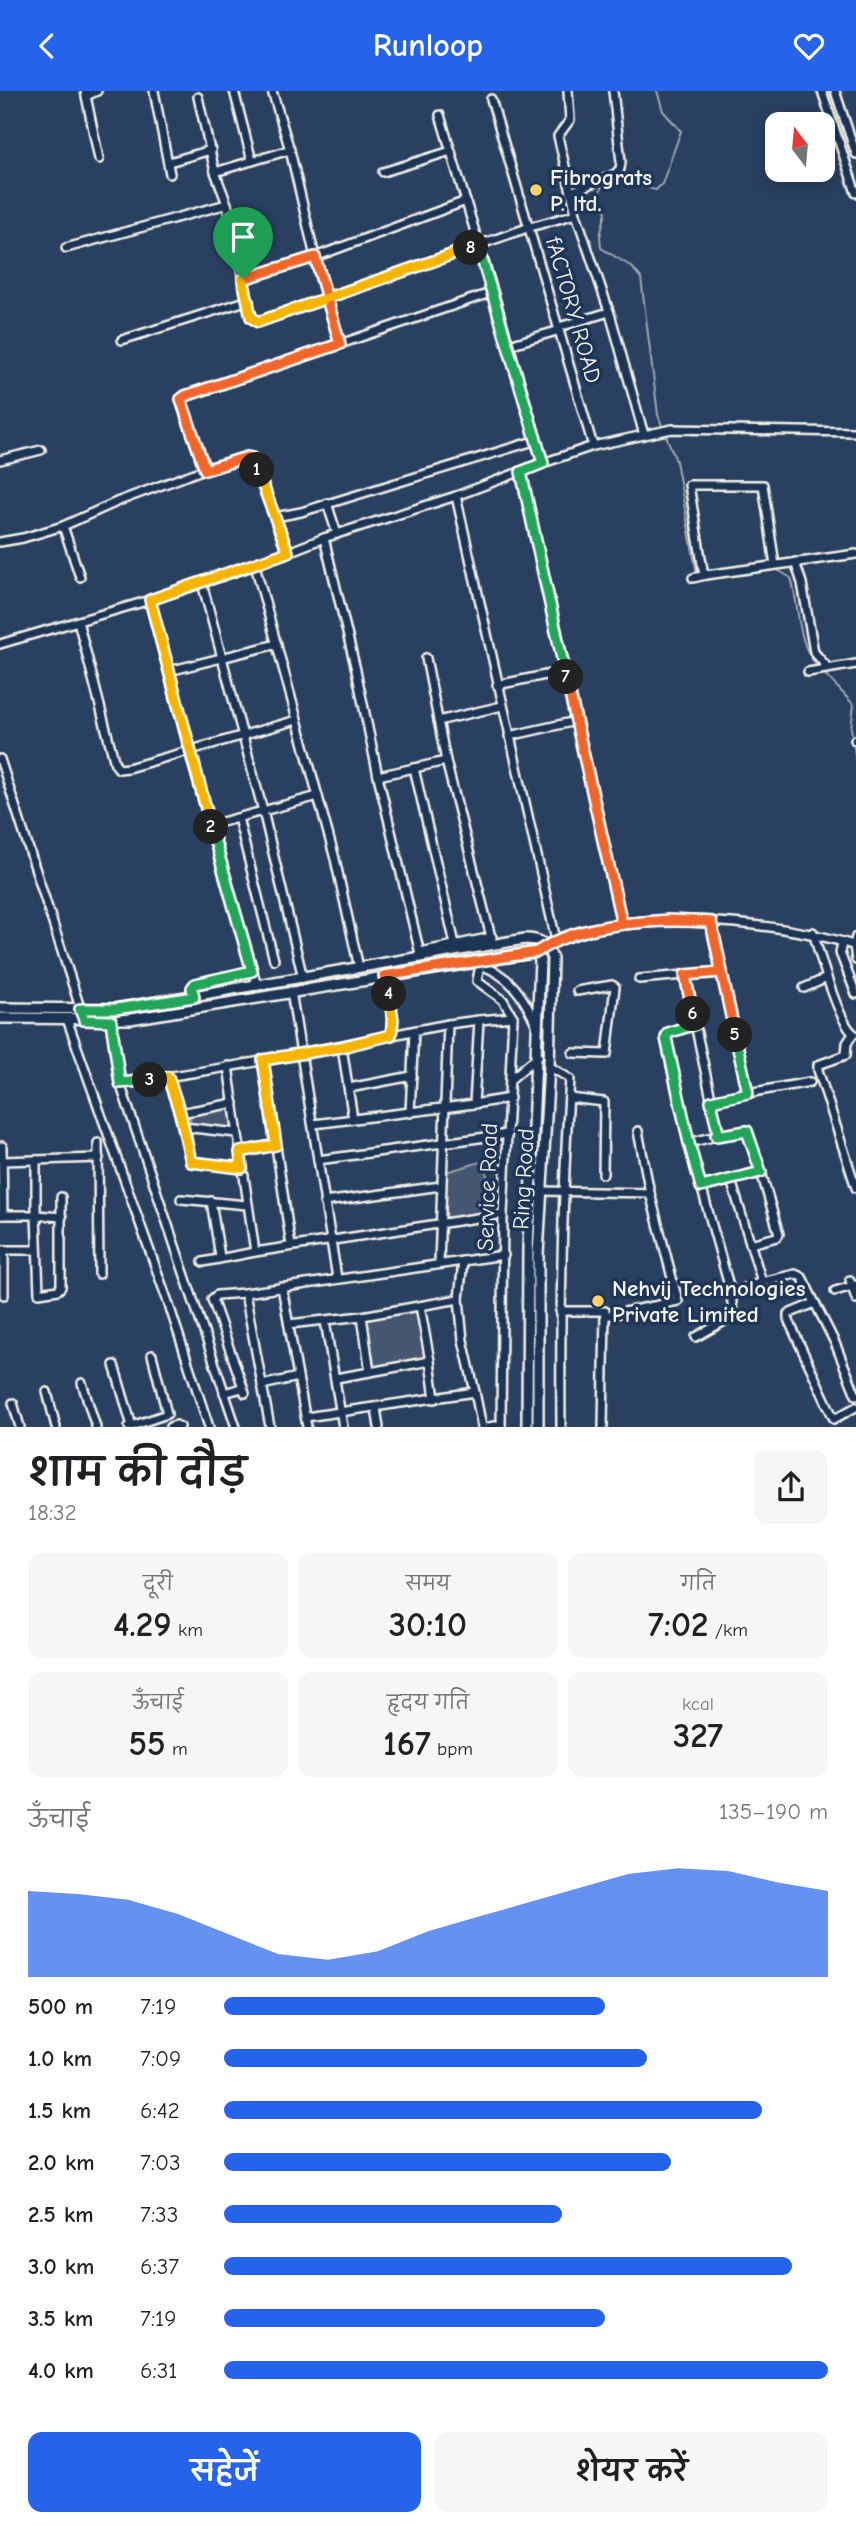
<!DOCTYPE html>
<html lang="hi">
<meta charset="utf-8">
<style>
:root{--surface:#fff;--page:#f6f6f6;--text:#202124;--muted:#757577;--accent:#2563eb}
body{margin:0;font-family:"Comic Neue","Playpen Sans Deva",sans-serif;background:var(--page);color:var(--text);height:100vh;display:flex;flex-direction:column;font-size:26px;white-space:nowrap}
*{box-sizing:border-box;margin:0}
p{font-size:23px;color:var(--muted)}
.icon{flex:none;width:38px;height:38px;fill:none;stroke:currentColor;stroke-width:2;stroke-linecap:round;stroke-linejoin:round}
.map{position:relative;height:1336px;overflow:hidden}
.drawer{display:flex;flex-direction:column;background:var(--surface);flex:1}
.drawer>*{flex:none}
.needle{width:46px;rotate:344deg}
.fabs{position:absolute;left:765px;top:21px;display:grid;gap:14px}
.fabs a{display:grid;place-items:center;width:70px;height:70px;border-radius:14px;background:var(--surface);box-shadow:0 4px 18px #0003;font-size:35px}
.pin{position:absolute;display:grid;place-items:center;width:60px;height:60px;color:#fff;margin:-72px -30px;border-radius:50% 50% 50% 0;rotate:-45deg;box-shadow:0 0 7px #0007}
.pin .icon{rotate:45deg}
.km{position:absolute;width:35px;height:35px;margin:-18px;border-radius:50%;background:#222;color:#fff;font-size:19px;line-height:35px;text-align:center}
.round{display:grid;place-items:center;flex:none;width:74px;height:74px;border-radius:14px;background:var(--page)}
.summary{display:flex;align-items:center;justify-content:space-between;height:119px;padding:0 28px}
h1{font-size:38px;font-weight:600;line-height:52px}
.stats{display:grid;grid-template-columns:repeat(3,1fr);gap:10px;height:119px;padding:7px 28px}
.stats div{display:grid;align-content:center;border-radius:14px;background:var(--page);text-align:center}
.stats b{font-size:35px;font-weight:600}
.stats small{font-size:19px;font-weight:400}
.stats p{font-size:19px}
.chart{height:196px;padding:14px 28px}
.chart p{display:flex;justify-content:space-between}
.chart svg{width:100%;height:126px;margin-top:7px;fill:var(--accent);opacity:.7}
.action{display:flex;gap:14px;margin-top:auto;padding:14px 28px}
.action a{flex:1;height:80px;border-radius:14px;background:var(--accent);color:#fff;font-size:28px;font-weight:600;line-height:80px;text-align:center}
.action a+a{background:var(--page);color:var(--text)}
ul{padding:0 28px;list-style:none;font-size:23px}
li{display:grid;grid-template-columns:112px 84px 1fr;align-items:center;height:52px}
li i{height:18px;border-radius:9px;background:var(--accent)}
header{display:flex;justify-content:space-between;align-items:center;height:91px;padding:0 28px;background:var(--accent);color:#fff;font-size:32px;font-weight:600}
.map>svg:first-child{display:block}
.green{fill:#445771;stroke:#9ca4ac;stroke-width:2}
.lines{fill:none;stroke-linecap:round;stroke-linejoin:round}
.stream{stroke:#a1a8b0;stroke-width:2}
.minor-casing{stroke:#f4f1e8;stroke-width:12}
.major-casing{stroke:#f4f1e8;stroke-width:14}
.minor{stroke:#1d3557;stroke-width:7}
.major{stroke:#1d3557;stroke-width:9}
.split-1-casing{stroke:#fff;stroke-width:14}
.split-2-casing{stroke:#fff;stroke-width:14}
.split-3-casing{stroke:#fff;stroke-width:14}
.split-4-casing{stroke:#fff;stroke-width:14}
.split-5-casing{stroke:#fff;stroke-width:14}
.split-6-casing{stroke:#fff;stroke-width:14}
.split-7-casing{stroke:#fff;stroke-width:14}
.split-8-casing{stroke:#fff;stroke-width:14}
.split-9-casing{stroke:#fff;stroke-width:14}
.split-1{stroke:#f0652b;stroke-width:9}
.split-2{stroke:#f5b400;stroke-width:9}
.split-3{stroke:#22a559;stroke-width:9}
.split-4{stroke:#f5b400;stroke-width:9}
.split-5{stroke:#f0652b;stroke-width:9}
.split-6{stroke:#22a559;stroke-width:9}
.split-7{stroke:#f0652b;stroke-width:9}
.split-8{stroke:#22a559;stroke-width:9}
.split-9{stroke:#f5b400;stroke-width:9}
.poi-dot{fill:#ffd166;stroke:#1d3557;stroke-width:2.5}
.labels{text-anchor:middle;stroke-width:7;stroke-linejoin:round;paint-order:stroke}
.poi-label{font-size:23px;font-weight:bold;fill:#f4f1e8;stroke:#1d3557;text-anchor:start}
.street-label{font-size:23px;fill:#f4f1e8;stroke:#1d3557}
</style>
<header><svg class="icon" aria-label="back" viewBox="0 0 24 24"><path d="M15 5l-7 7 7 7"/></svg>Runloop<svg class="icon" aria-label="heart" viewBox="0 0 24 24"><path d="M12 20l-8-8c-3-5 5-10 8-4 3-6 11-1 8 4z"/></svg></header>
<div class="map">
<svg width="856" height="1336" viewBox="0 0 856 1336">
<rect width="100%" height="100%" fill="#2a4060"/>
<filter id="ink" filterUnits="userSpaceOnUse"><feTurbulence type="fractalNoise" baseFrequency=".0143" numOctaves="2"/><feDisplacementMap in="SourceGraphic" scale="14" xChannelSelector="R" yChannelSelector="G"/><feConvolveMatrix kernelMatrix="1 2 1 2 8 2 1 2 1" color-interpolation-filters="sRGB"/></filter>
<g filter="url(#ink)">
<g class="green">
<polygon points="233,1016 235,1039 191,1035 189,1023"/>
<polygon points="487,1069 487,1123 445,1127 446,1081"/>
<polygon points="416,1218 427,1267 374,1277 366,1227"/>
</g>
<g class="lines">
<g class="stream">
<polyline points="657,0 663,20 681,40 662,93 656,99 614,90 601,97 599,107 606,121 600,145 601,157 632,176 641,187 658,324 663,337"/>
<polyline points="665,342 676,370 697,483"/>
<path d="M776,478L791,487C800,517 796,552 818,576"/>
<polyline points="822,580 854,614 851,637 856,670"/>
</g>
<defs>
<g id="minor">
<polyline points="85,0 99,68"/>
<polyline points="154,0 170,83"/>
<polyline points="234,0 252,70 290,59 315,166 340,253 493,201 440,24"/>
<polyline points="272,0 290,59"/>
<polyline points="822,0 856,102"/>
<polyline points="835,0 856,63"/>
<polyline points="86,5 97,0"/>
<polyline points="198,6 215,81 227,113 251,226 258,231 530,136 576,123 558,45 570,29 568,0"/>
<polyline points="491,8 593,355"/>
<polyline points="169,71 211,59"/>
<polyline points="215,81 252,70"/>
<polyline points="383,81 451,60"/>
<polyline points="571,101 615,83 620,78 621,71 613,0"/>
<polyline points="576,123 611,226 644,344"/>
<polyline points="66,157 227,113"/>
<polyline points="243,188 315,166 466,110"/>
<polyline points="493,201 543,372"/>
<polyline points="559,236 609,221"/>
<polyline points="122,249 249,209"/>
<polyline points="509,254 560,239"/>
<polyline points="0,369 41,359"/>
<polyline points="205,378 182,314 181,308 185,305 340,253"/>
<polyline points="521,381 622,833"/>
<polyline points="456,405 556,849"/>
<polyline points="327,412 337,443"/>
<polyline points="275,426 301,421 537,349"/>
<polyline points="63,435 80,486"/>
<polyline points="324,447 356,579 378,685 421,867"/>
<polyline points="0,451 23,447 63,435 119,410 205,378 247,366 252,367 254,370 288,461"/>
<polyline points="795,471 802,492 814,561 828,577"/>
<polyline points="255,474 335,768 359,877"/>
<polyline points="775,474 763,394 689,394 703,479 706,484 856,463"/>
<polyline points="693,487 706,484"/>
<polyline points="202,492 263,720 303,887"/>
<polyline points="150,509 189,659 257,895"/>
<polyline points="78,530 115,673 119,678 128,677 297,629"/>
<polyline points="0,553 150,509 255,474 324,447 456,405 543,372 593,355 672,338 856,341"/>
<polyline points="426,567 446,670"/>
<polyline points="169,580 277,553"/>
<polyline points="808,581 856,573"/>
<polyline points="497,594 565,580"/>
<polyline points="438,630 502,615"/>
<polyline points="509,645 576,630"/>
<polyline points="855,649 856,649"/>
<polyline points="0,668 84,929"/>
<polyline points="414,677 455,853"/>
<polyline points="378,685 446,670 493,854"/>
<polyline points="238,727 274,869"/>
<polyline points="211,734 318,705"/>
<polyline points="711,831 748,1002 810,991"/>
<path d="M813,841C819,862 839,933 854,943"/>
<polyline points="856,846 854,854 856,869"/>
<polyline points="842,851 840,862 856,903"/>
<polyline points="420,861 492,846"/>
<path d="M537,861C607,812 778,829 856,855"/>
<path d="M479,874C509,882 524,906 536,933"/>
<polyline points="480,874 477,890 503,909 513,926 503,1123 501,1336"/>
<polyline points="722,881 685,884 695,933 668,942 666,947 689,1052 731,1202 762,1191 731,1089 761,1081 779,1143 777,1146 750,1153"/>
<polyline points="384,885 392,913 391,944"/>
<polyline points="639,888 685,884"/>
<polyline points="804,897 827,887"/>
<polyline points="291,900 337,1187"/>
<polyline points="194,906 192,897 195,893 252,880"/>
<polyline points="67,928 168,1211 209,1336"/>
<polyline points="111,930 120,992 236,1336"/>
<polyline points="448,933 479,929"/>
<polyline points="853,943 847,952 846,964 818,974 818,979 856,1097"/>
<polyline points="342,956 353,1028"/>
<polyline points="573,962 607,963 615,896 612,894 577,900"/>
<polyline points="263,969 291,1155"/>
<polyline points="228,975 255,1161"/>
<path d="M549,975L570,988C562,1104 560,1220 561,1336"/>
<polyline points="168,986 184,1036 237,1042"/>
<polyline points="511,988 538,965"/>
<path d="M120,992C230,979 339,954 448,933L439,1172"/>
<polyline points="349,997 412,985"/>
<polyline points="569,1007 604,1011 603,1083"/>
<polyline points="711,1010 748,1002"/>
<polyline points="474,1013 510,1007"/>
<polyline points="180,1022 234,1012"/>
<polyline points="410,1022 414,940"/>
<polyline points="314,1033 474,1013 479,929 513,926"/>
<polyline points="184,1036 191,1071 242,1077"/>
<polyline points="638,1040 650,1102"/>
<polyline points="716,1045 747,1040 761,1081"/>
<polyline points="98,1052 99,1183"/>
<polyline points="689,1052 716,1045 718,1040 695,933"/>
<polyline points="2,1055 3,1124"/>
<polyline points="240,1061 276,1054"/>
<polyline points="318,1069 508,1043"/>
<polyline points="2,1070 99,1067"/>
<polyline points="701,1096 731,1089"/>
<polyline points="542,1100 650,1102 678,1210 605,1225"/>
<polyline points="61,1106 61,1196 58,1199 39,1202 36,1124 62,1126"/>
<polyline points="181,1108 247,1114"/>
<polyline points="211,1110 220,1166"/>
<polyline points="324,1111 441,1095"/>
<polyline points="0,1124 36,1124 36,1069"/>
<polyline points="2,1159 36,1159"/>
<polyline points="4,1160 4,1204"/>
<polyline points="203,1171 255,1161 503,1123"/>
<polyline points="850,1189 856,1208"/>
<polyline points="762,1191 795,1183 802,1186 835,1252 856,1304"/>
<polyline points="282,1196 307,1336"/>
<polyline points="835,1200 856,1194"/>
<polyline points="459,1208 463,1170"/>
<polyline points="815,1212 788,1223 788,1228 834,1328 856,1316"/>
<polyline points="560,1220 605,1220 603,1336"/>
<polyline points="325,1230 343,1336"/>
<polyline points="289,1233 362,1225 459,1208 463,1249 475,1301"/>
<polyline points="696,1246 730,1227 733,1223 731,1202"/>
<polyline points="430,1270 435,1308"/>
<polyline points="114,1274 132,1335"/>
<polyline points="370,1281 430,1270 420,1215"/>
<polyline points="336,1287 370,1281 362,1225"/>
<polyline points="82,1292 96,1336"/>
<polyline points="262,1294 298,1286"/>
<polyline points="47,1301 56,1336"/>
<polyline points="224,1302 242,1297"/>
<polyline points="245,1302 212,1208 217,1204 245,1202"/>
<polyline points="13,1312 20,1336"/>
<polyline points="376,1317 379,1336"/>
<polyline points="306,1326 475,1301 482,1336"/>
<polyline points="129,1336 167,1323 152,1264"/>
<polyline points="170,1336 176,1334 180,1336"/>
<polyline points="270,1336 245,1202 504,1164"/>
<polyline points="489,1336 501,1334"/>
</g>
<g id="major">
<path d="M0,917L116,918L525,848C541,848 546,852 552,867L549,975L538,1163V1336"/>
<polyline points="0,927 130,928 537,861 540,870 528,1158 527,1336"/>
</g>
</defs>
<use href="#minor" class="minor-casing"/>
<use href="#major" class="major-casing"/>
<use href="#minor" class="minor"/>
<use href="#major" class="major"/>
</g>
</g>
<g class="lines" filter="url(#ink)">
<defs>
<polyline id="split-1" points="243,188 315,166 340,253 185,305 181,308 205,379 247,366 252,367 257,379"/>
<polyline id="split-2" points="211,736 150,509 288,461 257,379"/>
<polyline id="split-3" points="150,989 120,992 111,930 84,929 80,918 116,918 194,906 192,897 195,893 252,880 211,736"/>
<polyline id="split-4" points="150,989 168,986 180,1022 191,1071 242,1077 240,1061 276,1054 263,969 341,956 391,944 393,929 389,903"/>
<path id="split-5" d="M389,903L384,885L537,861C581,830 659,828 711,831L735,944"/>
<polyline id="split-6" points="693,923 695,933 668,942 666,947 689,1052 701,1096 761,1081 747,1040 716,1045 718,1041 711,1010 748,1002 735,944"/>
<polyline id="split-7" points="566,586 622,833 668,829 711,831 722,881 685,884 693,923"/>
<polyline id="split-8" points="471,157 478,155 543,372 521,381 566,586"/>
<polyline id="split-9" points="243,188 251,226 258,231 471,157"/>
</defs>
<use href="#split-1" class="split-1-casing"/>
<use href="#split-2" class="split-2-casing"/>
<use href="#split-3" class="split-3-casing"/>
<use href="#split-4" class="split-4-casing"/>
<use href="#split-5" class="split-5-casing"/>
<use href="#split-6" class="split-6-casing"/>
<use href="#split-7" class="split-7-casing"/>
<use href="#split-8" class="split-8-casing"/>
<use href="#split-9" class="split-9-casing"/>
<use href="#split-1" class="split-1"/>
<use href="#split-2" class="split-2"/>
<use href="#split-3" class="split-3"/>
<use href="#split-4" class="split-4"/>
<use href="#split-5" class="split-5"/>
<use href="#split-6" class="split-6"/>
<use href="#split-7" class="split-7"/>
<use href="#split-8" class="split-8"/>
<use href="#split-9" class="split-9"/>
</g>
<g class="poi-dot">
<circle cx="536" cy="99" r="7"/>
<circle cx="598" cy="1210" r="7"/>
</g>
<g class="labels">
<g class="poi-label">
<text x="550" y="94">Fibrograts<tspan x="550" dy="26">P. ltd.</tspan></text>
<text x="612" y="1205">Nehvij Technologies<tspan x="612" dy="26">Private Limited</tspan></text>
</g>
<g class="street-label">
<text transform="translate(574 219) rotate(74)" y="8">fACTORY ROAD</text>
<text transform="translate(523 1088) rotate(-87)" y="8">Ring Road</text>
<text transform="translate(487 1096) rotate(-88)" y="8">Service Road</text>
</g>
</g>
</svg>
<div class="fabs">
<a><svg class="needle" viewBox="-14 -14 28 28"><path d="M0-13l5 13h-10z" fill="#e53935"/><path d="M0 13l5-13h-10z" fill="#757577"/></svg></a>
</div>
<div class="pin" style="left:243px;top:188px;background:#1e9e55"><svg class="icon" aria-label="arrive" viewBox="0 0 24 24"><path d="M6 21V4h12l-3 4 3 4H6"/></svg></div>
<b class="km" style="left:257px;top:379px">1</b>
<b class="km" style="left:211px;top:736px">2</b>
<b class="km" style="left:150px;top:989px">3</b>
<b class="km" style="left:389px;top:903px">4</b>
<b class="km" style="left:735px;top:944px">5</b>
<b class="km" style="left:693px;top:923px">6</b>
<b class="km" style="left:566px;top:586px">7</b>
<b class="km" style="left:471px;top:157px">8</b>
</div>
<section class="drawer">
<div class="summary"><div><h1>शाम की दौड़</h1><p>18:32</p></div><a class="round"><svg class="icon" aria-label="share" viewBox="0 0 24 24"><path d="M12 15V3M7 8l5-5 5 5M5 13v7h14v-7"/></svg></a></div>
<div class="stats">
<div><p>दूरी</p><b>4.29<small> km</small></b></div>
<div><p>समय</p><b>30:10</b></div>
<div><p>गति</p><b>7:02<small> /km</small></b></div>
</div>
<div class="stats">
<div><p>ऊँचाई</p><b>55<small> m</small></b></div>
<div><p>हृदय गति</p><b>167<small> bpm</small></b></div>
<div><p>kcal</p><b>327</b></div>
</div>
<div class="chart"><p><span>ऊँचाई</span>135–190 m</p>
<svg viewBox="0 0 160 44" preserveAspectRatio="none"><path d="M0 44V14L10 15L20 17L30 22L40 29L50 36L60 38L70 35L80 28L90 23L100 18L110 13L120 8L130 6L140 7L150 11L160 14V44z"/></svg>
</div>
<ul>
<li><b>500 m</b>7:19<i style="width:63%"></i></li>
<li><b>1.0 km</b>7:09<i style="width:70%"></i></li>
<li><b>1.5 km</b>6:42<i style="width:89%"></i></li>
<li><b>2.0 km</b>7:03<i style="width:74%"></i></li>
<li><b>2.5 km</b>7:33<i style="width:56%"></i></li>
<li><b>3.0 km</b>6:37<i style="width:94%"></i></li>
<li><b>3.5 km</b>7:19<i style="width:63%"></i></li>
<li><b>4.0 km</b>6:31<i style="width:100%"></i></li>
</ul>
<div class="action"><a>सहेजें</a><a>शेयर करें</a></div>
</section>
